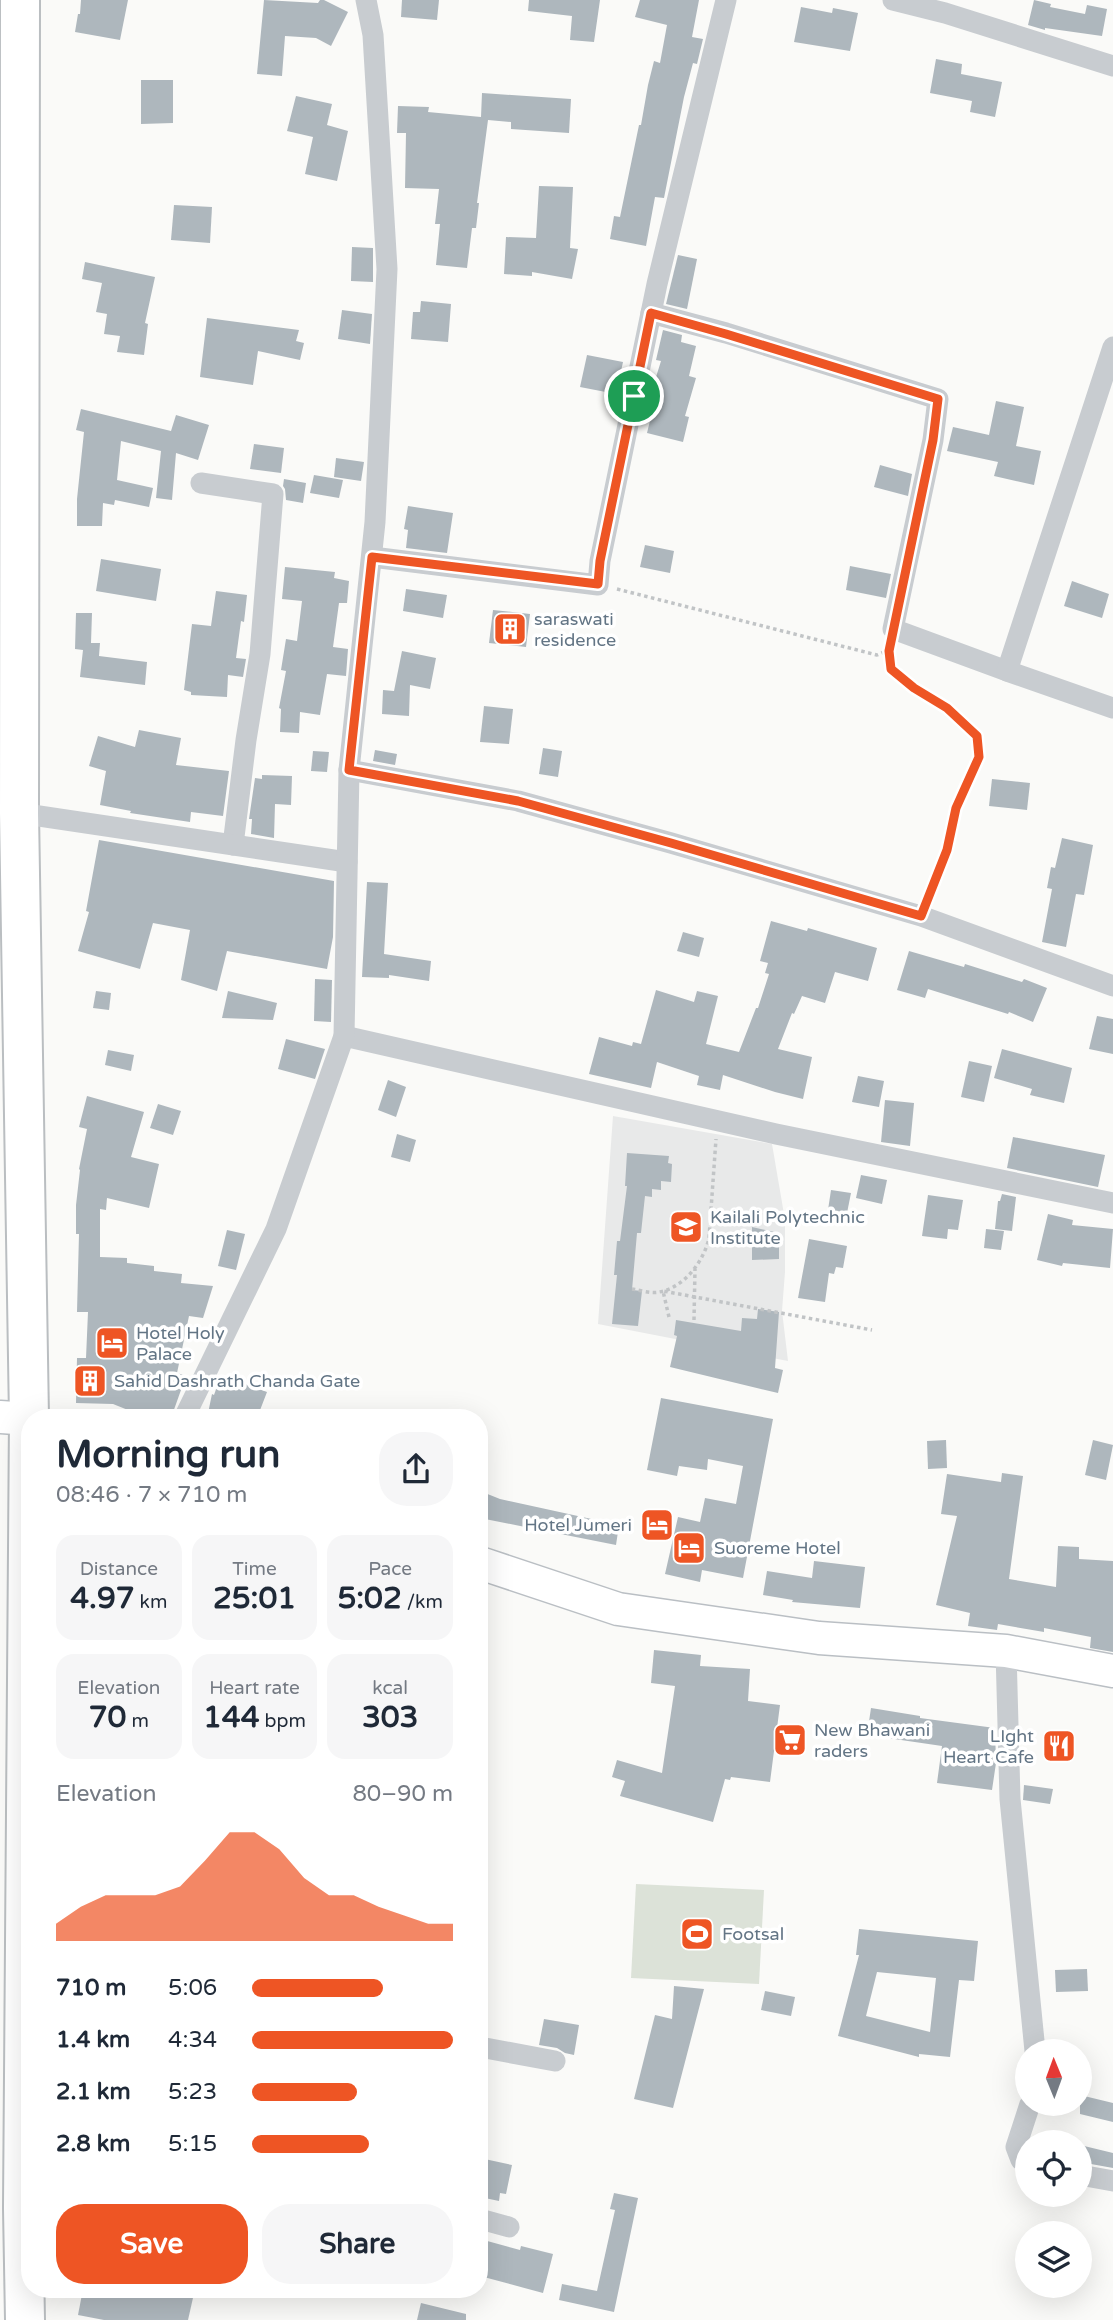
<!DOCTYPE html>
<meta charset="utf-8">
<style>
:root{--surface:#fff;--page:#f6f6f7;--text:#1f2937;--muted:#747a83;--accent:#ee5524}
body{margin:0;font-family:"Varela Round",sans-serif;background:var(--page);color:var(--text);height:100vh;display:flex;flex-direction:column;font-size:26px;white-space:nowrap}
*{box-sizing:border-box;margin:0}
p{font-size:23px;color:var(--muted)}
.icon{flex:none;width:38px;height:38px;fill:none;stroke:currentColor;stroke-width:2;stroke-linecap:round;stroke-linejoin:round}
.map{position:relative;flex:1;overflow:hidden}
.sheet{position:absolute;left:21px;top:1409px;width:467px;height:889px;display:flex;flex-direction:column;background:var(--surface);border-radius:28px;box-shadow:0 7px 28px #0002}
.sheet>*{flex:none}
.needle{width:46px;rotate:359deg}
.tools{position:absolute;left:1015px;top:2039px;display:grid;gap:14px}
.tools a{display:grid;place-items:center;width:77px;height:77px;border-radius:50%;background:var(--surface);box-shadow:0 7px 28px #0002;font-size:35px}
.pin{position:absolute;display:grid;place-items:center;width:60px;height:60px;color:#fff;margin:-30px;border:4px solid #fff;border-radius:50%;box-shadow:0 2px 7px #0007}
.round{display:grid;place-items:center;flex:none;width:74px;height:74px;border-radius:28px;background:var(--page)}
.headline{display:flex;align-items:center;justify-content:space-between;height:119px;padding:0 35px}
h1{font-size:38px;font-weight:700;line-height:52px}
.stats{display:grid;grid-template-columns:repeat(3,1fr);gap:10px;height:119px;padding:7px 35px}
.stats div{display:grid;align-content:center;border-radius:18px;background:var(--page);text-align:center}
.stats b{font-size:30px;font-weight:700}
.stats small{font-size:19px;font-weight:400}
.stats p{font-size:19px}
.chart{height:196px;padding:14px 35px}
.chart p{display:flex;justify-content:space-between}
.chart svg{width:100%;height:126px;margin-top:7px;fill:var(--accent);opacity:.7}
.primary-button{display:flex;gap:14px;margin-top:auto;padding:14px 35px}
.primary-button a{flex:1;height:80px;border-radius:28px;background:var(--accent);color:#fff;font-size:28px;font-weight:700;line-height:80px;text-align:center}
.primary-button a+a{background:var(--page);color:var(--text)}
ul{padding:0 35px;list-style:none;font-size:23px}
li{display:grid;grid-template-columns:112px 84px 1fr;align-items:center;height:52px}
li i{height:18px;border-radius:9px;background:var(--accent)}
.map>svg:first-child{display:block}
.built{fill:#e8e9e9}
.green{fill:#dce2d8}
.building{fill:#aeb7bd;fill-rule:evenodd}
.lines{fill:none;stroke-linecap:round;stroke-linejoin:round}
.secondary-casing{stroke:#babfc4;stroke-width:35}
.highway-casing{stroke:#babec1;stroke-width:42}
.path{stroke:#c1c4c6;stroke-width:3.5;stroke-dasharray:3.5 3.5;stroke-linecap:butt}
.street{stroke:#c8ccd0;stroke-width:21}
.secondary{stroke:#fff;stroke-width:32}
.highway{stroke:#fff;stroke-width:38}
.route-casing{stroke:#fff;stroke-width:14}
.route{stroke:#ee5524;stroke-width:9}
.labels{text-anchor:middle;stroke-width:7;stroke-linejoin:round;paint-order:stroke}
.poi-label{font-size:18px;fill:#637585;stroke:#fff;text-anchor:start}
</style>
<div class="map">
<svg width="1113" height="2320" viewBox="0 0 1113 2320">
<rect width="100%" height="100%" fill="#fafaf8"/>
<polygon class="built" points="613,1116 772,1144 785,1220 785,1272 782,1311 788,1361 598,1324"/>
<polygon class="green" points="636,1884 764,1890 759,1984 631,1978"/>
<g class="building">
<polygon points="81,0 128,0 120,40 75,32 78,14 80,14"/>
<polygon points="264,0 318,3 320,0 324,0 348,12 331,46 316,38 285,36 282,76 257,74"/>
<polygon points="402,0 439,0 437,20 401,17"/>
<polygon points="529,0 600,0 594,42 570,40 572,16 528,11"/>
<polygon points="640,0 699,0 692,37 703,39 697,64 693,63 684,97 664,198 655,197 646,246 610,239 614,216 620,217 639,125 641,125 648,85 654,61 660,63 667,25 635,17"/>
<polygon points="1034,0 1051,4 1050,7 1085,14 1087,5 1107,9 1102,36 1045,28 1045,30 1028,25"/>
<polygon points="801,7 832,13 833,8 858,13 850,51 794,42"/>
<polygon points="936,59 962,64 961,74 1002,82 995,117 970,112 972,101 930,93"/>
<polygon points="141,80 173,80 173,123 141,124"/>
<polygon points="482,93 571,99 569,133 511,129 511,122 488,120 477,203 479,203 476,228 472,228 467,268 436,265 440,224 435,224 439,189 405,188 406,133 397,133 398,106 429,107 428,112 481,117"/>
<polygon points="296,96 332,104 327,125 348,131 337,181 305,174 313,137 287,131"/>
<polygon points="539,186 573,187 570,248 578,249 572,279 532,272 532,276 504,274 506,237 536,238"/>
<polygon points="174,205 212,207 210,243 171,240"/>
<polygon points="352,247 373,248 373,282 351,281"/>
<polygon points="678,255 697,259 687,309 666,304"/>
<polygon points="85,262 155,277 145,323 148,324 144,355 117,352 120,336 104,334 107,314 96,312 102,283 82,279"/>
<polygon points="421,301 451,304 448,342 411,339 413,312 420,312"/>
<polygon points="342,310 372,314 370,344 338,339"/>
<polygon points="207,318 299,330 296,341 304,343 300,360 258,351 253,385 200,377"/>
<polygon points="663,330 682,335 681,342 696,346 689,376 696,378 685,416 689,417 683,442 647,433 657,392 652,390 661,361 656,360"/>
<polygon points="587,355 623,362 616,394 580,387"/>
<polygon points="996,401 1024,407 1016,446 1041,451 1034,485 994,476 998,462 947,451 953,427 989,435"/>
<polygon points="81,409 171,431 176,415 209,425 198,460 176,453 172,500 156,498 161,451 121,441 117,480 153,488 149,507 115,500 114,505 103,503 102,526 77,526 77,499 84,432 76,430"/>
<polygon points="254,444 284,448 281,473 250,469"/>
<polygon points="336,458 364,462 361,481 334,477"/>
<polygon points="880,465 912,474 908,496 874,487"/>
<polygon points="314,475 343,480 339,498 310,493"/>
<polygon points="284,479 306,483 303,503 286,500 285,489 283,486"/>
<polygon points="408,506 453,513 447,553 406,548 408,530 404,529"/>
<polygon points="645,545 674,551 670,573 640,567"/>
<polygon points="101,559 161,569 156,601 96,591"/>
<polygon points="850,566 891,574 886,598 846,590"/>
<polygon points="285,567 335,572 334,578 349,581 347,603 339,603 333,647 348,649 346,676 327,674 320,715 300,712 299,733 280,732 281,709 279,708 286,671 281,670 286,639 297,641 302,601 282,599"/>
<polygon points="1072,581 1109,594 1102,618 1064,606"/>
<polygon points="406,589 447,595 443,618 403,611"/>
<polygon points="216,591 247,595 244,622 241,621 236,658 246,659 243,677 228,675 227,697 191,695 191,692 184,690 192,624 211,626"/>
<polygon points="493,610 530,614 526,647 489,643"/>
<polygon points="76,613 92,613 91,643 100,643 99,656 147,662 145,685 80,677 83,650 75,649"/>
<polygon points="402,651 436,658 430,689 410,685 409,716 382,714 383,690 394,691"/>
<polygon points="484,706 513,709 509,744 480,742"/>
<polygon points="139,730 181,738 176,765 229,771 223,816 191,812 190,822 130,813 131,811 100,805 106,771 89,766 98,736 135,747"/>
<polygon points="543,748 562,751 558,777 539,774"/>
<polygon points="375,750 397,754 395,765 373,761"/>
<polygon points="313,751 329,752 327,772 311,771"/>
<polygon points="262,775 292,776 291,805 275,804 274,838 251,834 252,819 249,819 255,778 262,779"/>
<polygon points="992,779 1030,783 1027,810 989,806"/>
<polygon points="1062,838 1093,845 1084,895 1076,894 1066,947 1042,942 1052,889 1047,888 1051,867 1055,868"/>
<polygon points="99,840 334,881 333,937 327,969 227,951 217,991 181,980 190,930 153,923 140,969 78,951 89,912 86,911"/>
<polygon points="367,882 388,883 384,954 431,961 429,981 389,975 389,978 362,977"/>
<polygon points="771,921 807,931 808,928 877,948 868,981 835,972 825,1003 802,996 794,1014 792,1013 778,1049 812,1057 803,1099 775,1092 723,1075 720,1090 697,1085 699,1076 657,1062 651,1088 589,1074 599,1037 632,1046 633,1042 641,1044 656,990 694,1002 697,991 718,996 706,1044 739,1052 756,1008 758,1008 769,974 765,973 768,963 760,961"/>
<polygon points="683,932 704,938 699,957 677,951"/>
<polygon points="909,951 964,967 965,964 1022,982 1024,979 1047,988 1033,1022 1009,1012 1008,1014 928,989 925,998 897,990"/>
<polygon points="315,979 332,980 331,1022 314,1021"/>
<polygon points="96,991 111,993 109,1010 93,1008"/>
<polygon points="228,991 277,1003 273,1020 222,1018"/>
<polygon points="1097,1016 1113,1019 1113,1054 1089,1049"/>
<polygon points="286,1039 325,1049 315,1079 278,1069"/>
<polygon points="1002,1049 1072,1068 1064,1103 1030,1095 1032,1089 994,1078"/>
<polygon points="108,1050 134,1055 131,1071 105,1065"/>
<polygon points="969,1061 992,1066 984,1102 961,1097"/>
<polygon points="858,1076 884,1081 879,1107 852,1102"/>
<polygon points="388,1080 406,1087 396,1117 378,1110"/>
<polygon points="87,1096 144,1112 131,1157 159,1164 149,1208 107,1198 106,1210 100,1209 100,1257 127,1258 127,1263 154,1266 154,1271 182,1274 181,1283 213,1286 203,1318 189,1316 177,1373 186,1376 171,1418 140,1409 138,1414 113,1404 76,1403 77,1358 86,1358 88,1312 77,1312 79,1234 76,1234 76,1205 80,1170 79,1169 87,1129 79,1127"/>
<polygon points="885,1100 914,1103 910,1146 881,1142"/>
<polygon points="158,1104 181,1111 173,1135 150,1128"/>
<polygon points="397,1134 416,1140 410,1162 391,1157"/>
<polygon points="1013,1137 1105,1155 1098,1187 1007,1168"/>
<polygon points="627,1153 669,1156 668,1163 672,1164 671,1182 661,1181 661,1190 652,1189 652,1197 645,1196 641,1233 637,1233 632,1290 642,1291 638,1326 612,1324 617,1275 614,1275 617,1241 620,1241 627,1186 625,1186"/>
<polygon points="861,1175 887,1180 882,1204 856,1198"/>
<polygon points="831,1190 851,1193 847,1213 828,1210"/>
<polygon points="1002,1194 1016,1197 1012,1231 995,1229 998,1201 1000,1201"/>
<polygon points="928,1195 963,1200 958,1230 948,1229 947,1239 922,1236"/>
<polygon points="1048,1214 1073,1220 1072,1225 1113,1229 1110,1268 1063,1263 1062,1266 1037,1260"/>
<polygon points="752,1227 779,1233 779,1259 752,1260"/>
<polygon points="986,1229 1004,1231 1001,1250 984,1248"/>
<polygon points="227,1230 245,1234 236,1270 218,1266"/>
<polygon points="809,1239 847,1246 843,1268 836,1267 834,1274 829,1273 825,1302 798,1298"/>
<polygon points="758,1309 779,1312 775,1368 783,1370 778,1393 670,1367 677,1336 674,1335 676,1320 741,1331 742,1318 757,1319"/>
<polygon points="221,1375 267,1392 257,1418 207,1418 212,1394 214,1395"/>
<polygon points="661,1398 773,1419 743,1578 702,1570 700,1582 665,1574 678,1517 700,1522 705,1498 736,1504 743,1466 708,1459 707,1470 679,1466 677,1476 647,1470"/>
<polygon points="946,1440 947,1468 928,1469 927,1441"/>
<polygon points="1093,1440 1113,1445 1106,1480 1085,1475"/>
<polygon points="1002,1473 1023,1476 1009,1579 1056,1587 1058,1546 1079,1547 1079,1559 1113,1561 1113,1652 1090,1648 1091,1637 1044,1628 1044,1632 998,1624 997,1630 968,1626 970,1613 936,1605 957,1516 941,1514 947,1474 1001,1482"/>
<polygon points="480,1491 500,1499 619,1525 616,1545 480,1518"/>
<polygon points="814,1561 865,1567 860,1608 792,1602 793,1600 763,1595 767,1571 812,1578"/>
<polygon points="654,1650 701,1655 700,1666 750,1669 748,1701 780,1705 770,1782 731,1777 730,1780 725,1779 713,1822 620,1796 625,1781 612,1777 617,1760 662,1773 675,1686 651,1683"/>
<polygon points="871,1708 920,1716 920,1718 995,1728 996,1763 992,1790 937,1783 942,1746 867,1735"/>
<polygon points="1024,1785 1053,1789 1050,1804 1023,1800"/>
<path d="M859,1929L978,1941L974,1981L959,1980L950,2057L919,2054V2057L838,2036L859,1955H856ZM877,1972L936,1978L930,2032L866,2016Z"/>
<polygon points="1087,1969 1088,1991 1056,1992 1055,1970"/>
<polygon points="674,1986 704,1989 673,2108 634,2099 655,2015 672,2019"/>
<polygon points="765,1991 795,1997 791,2016 761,2010"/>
<polygon points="544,2019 579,2025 574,2055 565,2053 557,2048 539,2045"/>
<polygon points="1080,2095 1113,2103 1113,2122 1080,2114"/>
<polygon points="1080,2145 1113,2153 1113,2168 1080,2162"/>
<polygon points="480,2158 512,2165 506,2194 500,2193 499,2201 480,2197"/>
<polygon points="614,2193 638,2198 614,2312 559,2300 562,2284 597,2291 615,2210 610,2209"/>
<polygon points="480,2239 520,2250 521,2246 553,2254 543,2293 480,2276"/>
<polygon points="83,2289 195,2289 188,2320 104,2320 78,2315"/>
<polygon points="421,2303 466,2314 466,2320 417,2320"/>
</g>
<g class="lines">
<defs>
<g id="secondary">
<polyline points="0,1417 30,1419"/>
<polyline points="480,1563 618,1609 819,1638 1006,1651 1113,1671"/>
</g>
<polyline id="highway" points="20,0 19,813 29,1418 23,2208 25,2320"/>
</defs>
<use href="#secondary" class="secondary-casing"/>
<use href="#highway" class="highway-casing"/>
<g class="path">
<polyline points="617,589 877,655 889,650"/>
<polyline points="889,651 891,669 914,688 947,708 977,736 979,757 956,808 947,850 929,897"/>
<path d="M632,1289C640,1290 651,1294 659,1292C684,1288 704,1261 709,1238L716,1139"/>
<polyline points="669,1317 663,1291 872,1330"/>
<polyline points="694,1320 695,1269"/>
</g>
<g class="street">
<polyline points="893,0 945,13 1113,66"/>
<polyline points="651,313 726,333 938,399 933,440 893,629 1007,671"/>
<polyline points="1113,347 1007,671 1113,708"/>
<polyline points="201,483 273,494 260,654 246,740 233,845"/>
<polyline points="372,557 598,585 600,561 657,284 726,0"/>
<polyline points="349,770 518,801 671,843 921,916 1113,986"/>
<polyline points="19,813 347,862"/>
<polyline points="344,1036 776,1134 1113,1203"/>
<polyline points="184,1418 276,1229 344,1036 349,770 375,522 387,269 373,35 366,0"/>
<polyline points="1006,1651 1010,1799 1035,2051"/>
<polyline points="480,2047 555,2061"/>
<polyline points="1027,2163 1021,2160 1016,2147 1030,2104"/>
<polyline points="1080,2175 1113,2181"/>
<polyline points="480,2219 509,2227"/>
</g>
<use href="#secondary" class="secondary"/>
<use href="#highway" class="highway"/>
</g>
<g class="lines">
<defs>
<polygon id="route" points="651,313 726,334 938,399 933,440 889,651 891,669 914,688 947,708 977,736 979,757 956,808 947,850 921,916 671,843 518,801 349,770 372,557 598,584 600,561"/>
</defs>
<use href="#route" class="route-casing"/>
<use href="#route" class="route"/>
</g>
<defs>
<symbol id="building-square" viewBox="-11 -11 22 22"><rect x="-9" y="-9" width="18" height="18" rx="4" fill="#ee5524" stroke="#fff"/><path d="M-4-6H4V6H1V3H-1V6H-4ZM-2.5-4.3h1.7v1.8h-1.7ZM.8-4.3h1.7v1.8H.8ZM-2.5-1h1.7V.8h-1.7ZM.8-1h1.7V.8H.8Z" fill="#fff"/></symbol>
<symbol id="school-square" viewBox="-11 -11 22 22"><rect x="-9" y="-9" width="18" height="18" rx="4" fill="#ee5524" stroke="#fff"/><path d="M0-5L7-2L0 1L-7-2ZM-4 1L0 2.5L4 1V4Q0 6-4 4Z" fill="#fff"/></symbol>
<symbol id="hotel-square" viewBox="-11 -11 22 22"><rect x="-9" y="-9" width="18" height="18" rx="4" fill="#ee5524" stroke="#fff"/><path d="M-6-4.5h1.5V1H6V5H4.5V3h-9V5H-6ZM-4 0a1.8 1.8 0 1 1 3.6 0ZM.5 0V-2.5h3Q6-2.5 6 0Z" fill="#fff"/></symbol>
<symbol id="supermarket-square" viewBox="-11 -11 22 22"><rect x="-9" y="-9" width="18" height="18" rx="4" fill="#ee5524" stroke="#fff"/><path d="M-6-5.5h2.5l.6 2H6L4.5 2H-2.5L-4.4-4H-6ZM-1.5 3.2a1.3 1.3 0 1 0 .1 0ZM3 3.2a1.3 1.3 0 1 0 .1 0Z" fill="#fff"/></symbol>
<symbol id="restaurant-square" viewBox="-11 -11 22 22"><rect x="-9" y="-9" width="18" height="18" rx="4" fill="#ee5524" stroke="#fff"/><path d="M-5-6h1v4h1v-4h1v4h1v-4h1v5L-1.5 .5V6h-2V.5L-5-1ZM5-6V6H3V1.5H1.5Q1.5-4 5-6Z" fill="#fff"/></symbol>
<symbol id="stadium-square" viewBox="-11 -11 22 22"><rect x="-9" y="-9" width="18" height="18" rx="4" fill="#ee5524" stroke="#fff"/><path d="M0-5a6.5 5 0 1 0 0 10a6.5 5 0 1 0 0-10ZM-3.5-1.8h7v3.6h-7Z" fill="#fff"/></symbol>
</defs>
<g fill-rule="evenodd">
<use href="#building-square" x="491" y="610" width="38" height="38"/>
<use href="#school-square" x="667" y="1208" width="38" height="38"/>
<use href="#hotel-square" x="93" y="1324" width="38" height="38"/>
<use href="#building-square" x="71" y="1362" width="38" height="38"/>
<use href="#hotel-square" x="638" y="1506" width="38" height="38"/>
<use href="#hotel-square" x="670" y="1529" width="38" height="38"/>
<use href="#supermarket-square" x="771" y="1721" width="38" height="38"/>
<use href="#restaurant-square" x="1040" y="1727" width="38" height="38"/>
<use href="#stadium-square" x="678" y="1915" width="38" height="38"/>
</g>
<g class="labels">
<g class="poi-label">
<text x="534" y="625">saraswati<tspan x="534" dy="21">residence</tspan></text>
<text x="710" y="1223">Kailali Polytechnic<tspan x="710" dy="21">Institute</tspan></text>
<text x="136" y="1339">Hotel Holy<tspan x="136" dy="21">Palace</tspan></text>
<text x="114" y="1387">Sahid Dashrath Chanda Gate</text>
<text x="632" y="1531" text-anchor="end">Hotel Jumeri</text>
<text x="714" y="1554">Suoreme Hotel</text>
<text x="814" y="1736">New Bhawani<tspan x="814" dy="21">raders</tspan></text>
<text x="1034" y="1742" text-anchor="end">LIght<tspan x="1034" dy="21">Heart Cafe</tspan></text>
<text x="722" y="1940">Footsal</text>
</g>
</g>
</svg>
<div class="tools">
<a><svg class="needle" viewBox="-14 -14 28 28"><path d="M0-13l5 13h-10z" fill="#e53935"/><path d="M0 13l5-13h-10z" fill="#747a83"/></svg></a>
<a><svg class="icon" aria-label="locate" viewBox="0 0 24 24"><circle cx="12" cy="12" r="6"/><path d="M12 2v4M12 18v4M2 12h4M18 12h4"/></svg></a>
<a><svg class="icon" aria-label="layers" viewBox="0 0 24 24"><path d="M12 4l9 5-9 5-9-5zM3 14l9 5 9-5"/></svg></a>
</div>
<div class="pin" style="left:634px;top:396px;background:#1e9e55"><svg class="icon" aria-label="arrive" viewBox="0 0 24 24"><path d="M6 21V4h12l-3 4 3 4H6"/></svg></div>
<section class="sheet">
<div class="headline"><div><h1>Morning run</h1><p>08:46 · 7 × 710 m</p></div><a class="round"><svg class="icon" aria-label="share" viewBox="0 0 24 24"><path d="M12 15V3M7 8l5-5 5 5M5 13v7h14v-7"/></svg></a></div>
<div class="stats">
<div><p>Distance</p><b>4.97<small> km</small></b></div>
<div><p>Time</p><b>25:01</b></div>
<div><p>Pace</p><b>5:02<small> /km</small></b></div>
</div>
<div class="stats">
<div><p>Elevation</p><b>70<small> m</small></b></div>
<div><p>Heart rate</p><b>144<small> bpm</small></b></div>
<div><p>kcal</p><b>303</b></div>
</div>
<div class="chart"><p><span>Elevation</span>80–90 m</p>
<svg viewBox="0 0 160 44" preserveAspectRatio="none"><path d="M0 44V38L10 32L20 28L30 28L40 28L50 25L60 16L70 6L80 6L90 12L100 22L110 28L120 28L130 32L140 35L150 38L160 38V44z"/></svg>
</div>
<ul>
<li><b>710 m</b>5:06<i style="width:65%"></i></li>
<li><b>1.4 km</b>4:34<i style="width:100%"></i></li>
<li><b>2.1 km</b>5:23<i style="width:52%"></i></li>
<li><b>2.8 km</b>5:15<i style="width:58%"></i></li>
</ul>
<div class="primary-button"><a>Save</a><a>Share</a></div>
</section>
</div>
